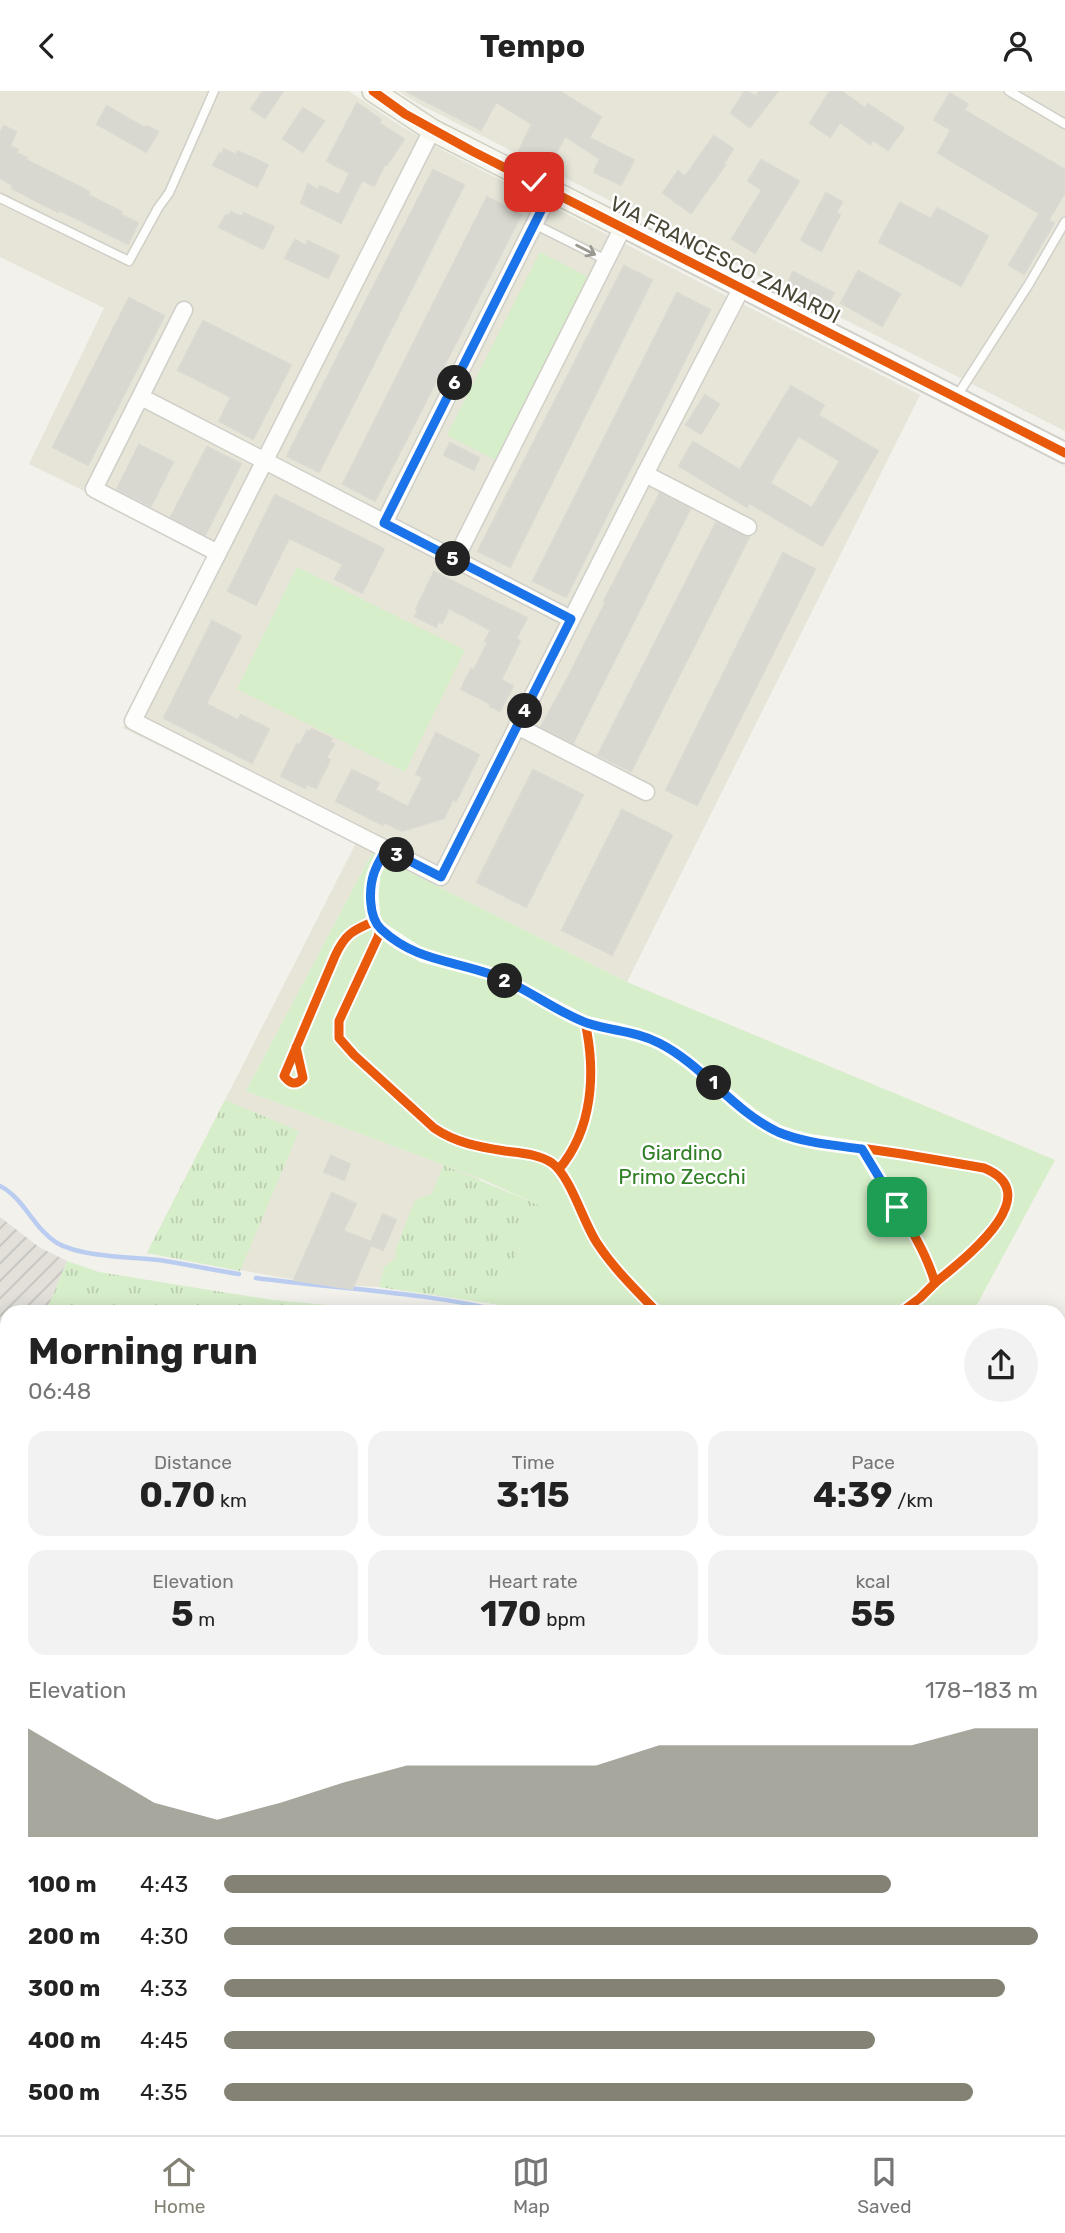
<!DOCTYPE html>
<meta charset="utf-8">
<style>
:root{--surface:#fff;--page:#f2f2f2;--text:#222;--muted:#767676;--line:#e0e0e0;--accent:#848275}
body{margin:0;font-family:Rubik,sans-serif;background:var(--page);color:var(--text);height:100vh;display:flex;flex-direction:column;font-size:26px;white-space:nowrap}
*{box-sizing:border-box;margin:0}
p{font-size:23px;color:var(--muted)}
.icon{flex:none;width:38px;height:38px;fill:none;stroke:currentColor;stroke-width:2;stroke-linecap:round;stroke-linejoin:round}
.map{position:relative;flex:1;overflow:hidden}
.details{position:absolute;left:0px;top:1214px;width:1066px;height:830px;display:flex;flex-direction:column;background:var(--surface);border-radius:21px 21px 0 0;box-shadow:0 4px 18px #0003}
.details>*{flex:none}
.pin{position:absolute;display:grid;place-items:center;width:60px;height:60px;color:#fff;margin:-30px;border-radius:14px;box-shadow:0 4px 10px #0006}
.km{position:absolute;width:35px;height:35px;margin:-18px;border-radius:50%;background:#222;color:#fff;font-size:19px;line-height:35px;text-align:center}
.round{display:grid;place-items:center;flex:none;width:74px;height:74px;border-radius:37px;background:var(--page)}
.summary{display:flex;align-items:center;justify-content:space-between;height:119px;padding:0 28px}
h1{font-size:38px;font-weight:700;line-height:52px}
.figures{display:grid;grid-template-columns:repeat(3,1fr);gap:10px;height:119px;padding:7px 28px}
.figures div{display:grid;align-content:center;border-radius:18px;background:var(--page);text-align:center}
.figures b{font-size:35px;font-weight:700}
.figures small{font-size:19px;font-weight:400}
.figures p{font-size:19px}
.chart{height:196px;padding:14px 28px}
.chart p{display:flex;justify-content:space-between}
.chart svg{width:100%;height:126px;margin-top:7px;fill:var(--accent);opacity:.7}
ul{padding:0 28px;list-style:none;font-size:23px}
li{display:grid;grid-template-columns:112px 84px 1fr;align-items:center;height:52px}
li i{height:18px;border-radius:9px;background:var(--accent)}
header{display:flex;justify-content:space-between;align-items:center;height:91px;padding:0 28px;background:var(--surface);font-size:32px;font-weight:700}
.menu{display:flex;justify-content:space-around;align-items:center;height:98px;border-top:2px solid var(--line);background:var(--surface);font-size:19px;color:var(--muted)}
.menu a{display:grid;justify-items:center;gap:4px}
.menu .current{color:var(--accent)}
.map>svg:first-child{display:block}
.residential{fill:#e6e5d8}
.industrial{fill:url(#industrial-furrows)}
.grass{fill:url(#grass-tufts)}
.park{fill:#d7eeca}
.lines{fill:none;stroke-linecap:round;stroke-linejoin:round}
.stream{stroke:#bacdf1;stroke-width:4.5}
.building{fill:#d9d8d0;stroke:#dad9d1;stroke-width:2;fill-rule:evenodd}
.service-casing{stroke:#d0cfc8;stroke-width:11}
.minor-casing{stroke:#d0cfc8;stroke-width:19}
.tertiary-casing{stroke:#d0cfc8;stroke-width:23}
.secondary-casing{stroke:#d0d0c1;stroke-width:24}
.service{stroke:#fdfdfc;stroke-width:8}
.minor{stroke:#fdfdfc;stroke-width:16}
.tertiary{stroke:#fdfdfc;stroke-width:19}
.secondary{stroke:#f7f7ef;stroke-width:21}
.rail-casing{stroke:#dadad9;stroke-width:7}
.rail{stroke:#fff;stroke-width:4.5;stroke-dasharray:13;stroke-linecap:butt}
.cycleway-casing{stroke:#fff;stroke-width:13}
.cycleway{stroke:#e8590c;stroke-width:9}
.oneway{stroke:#9a988f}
.route-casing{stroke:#fff;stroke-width:14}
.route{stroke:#1a73e8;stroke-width:9}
.labels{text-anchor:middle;stroke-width:5;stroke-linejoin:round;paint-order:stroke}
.street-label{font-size:21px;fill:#494636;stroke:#fff}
.park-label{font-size:21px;fill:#317f26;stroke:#fff}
</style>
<header><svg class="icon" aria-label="back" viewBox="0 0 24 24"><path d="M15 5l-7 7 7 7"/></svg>Tempo<svg class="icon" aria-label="person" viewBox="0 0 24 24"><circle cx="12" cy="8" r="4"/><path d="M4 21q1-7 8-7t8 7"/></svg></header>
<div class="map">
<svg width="1065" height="2044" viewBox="0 0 1065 2044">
<defs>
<pattern id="industrial-furrows" width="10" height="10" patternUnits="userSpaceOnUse" patternTransform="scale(1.75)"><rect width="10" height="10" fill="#e2e0d9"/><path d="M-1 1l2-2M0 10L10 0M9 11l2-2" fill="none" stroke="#c3c2bb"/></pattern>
<pattern id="grass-tufts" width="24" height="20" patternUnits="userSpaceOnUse" patternTransform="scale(1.75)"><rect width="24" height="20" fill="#d7eeca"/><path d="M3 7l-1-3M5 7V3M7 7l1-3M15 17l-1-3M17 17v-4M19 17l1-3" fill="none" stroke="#bacdae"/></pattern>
</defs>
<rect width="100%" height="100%" fill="#f2f1eb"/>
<g class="residential">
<polygon points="0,0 349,0 399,34 444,60 920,304 627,891 372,762 246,1000 479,1087 495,1213 379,1196 318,1193 147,1162 356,752 123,637 209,461 29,373 104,217 0,166"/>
<polygon points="398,0 1065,0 1065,340 417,12"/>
<polygon points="1065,1781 1065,1872 1059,1882 1059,1784"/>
<polygon points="1059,1937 1065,1941 1065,2036 1060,2044 1046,2037 1059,2037"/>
</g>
<polygon class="industrial" points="0,1126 39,1156 67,1170 46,1221 7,1222 7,1317 0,1334"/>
<g class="grass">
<polygon points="225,1009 299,1040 240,1180 147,1162"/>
<polygon points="443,1074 539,1114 495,1213 379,1196 384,1176 397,1166 395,1160 415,1109 432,1103"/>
<polygon points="67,1170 99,1181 272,1209 403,1221 46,1221"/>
<polygon points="7,1317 7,1643 0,1644 0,1334"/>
<polygon points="0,1668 7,1668 7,2037 301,2037 285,2044 0,2044"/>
</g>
<g class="park">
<polygon points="540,161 592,188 499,371 447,344"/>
<polygon points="297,476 465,559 405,681 237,598"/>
<polygon points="372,762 627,891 1055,1069 973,1221 529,1222 495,1213 539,1114 479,1087 246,1000"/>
</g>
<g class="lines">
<g class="stream">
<path d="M0,1095C24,1107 34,1138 57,1152C81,1166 131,1166 159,1169C186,1173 212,1179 239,1183"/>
<path d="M256,1187C340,1198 427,1201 510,1222"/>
<polyline points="1059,1464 1065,1466"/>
</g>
</g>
<g class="building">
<polygon points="263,0 283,0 265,27 251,18"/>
<polygon points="406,0 559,0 601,26 589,47 634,69 621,94 594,81 600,68 565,45 549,76 519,60 532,33 496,11 481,39"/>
<polygon points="745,0 756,5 760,0 778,0 750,36 731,22"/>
<polygon points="830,0 841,0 865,17 868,13 904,37 888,59 873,49 870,53 840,31 830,46 810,32"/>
<polygon points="950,2 968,13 964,19 1065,79 1065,101 1049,128 938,62 951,39 934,29"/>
<polygon points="357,12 381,29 379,32 404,48 387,74 385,73 374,95 362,89 341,132 301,112 308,93 318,99 320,95 339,104 350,82 327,70"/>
<polygon points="107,15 145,37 147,35 158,41 146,61 97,33"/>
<polygon points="303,17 324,30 303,61 283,48"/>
<polygon points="4,35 16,41 10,55 18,59 16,62 27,67 26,69 80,96 89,101 88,104 122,121 121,124 138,132 128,153 59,119 58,121 40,112 12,97 13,94 0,87 0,42"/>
<polygon points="714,45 733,58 723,73 725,74 691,122 663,102 678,80 685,86"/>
<polygon points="224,58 236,64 238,60 268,74 257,96 213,74 220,62 222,63"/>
<polygon points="761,69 799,90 755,162 732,148 762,99 748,90"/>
<polygon points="433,79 464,94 319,381 287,365"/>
<polygon points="826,102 842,111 836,122 840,124 821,160 801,149"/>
<polygon points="487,106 521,124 375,410 343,393"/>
<polygon points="900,112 931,128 937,117 988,145 961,195 879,151"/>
<polygon points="231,121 242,126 244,122 274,136 263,158 219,136 226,124 229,125"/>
<polygon points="1039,123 1054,132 1024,183 1009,174"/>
<polygon points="295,149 306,155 308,150 339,165 328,187 285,167"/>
<polygon points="624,175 652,189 510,476 478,460"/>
<polygon points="858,180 900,203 882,235 841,212"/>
<polygon points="793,181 834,202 826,217 786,196"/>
<polygon points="677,202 710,219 566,506 533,490"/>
<polygon points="129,207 164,225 88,374 53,356"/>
<polygon points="203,230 291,274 253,348 219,330 231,306 178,279"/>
<path d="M791,295L824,314L818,324L878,360L822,455L749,412L747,416L679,375L693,351L740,379ZM798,345L840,370L812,417L770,392Z"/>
<polygon points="705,304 719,313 701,343 686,334"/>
<polygon points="450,352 479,367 474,379 444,364"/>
<polygon points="139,354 173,371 151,415 117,398"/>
<polygon points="207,356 241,373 205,444 171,426"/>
<polygon points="660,402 690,418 573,652 541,636 569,585 606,511 604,510"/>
<polygon points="275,404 384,458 362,502 335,488 343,473 289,447 256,514 228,500"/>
<polygon points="716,432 749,446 631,680 598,664"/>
<polygon points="783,462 815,478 697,714 666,699"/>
<polygon points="434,481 527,527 516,548 520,550 501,589 513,595 500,620 490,615 491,613 461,598 471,578 474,579 488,551 485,550 491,539 449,517 442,532 439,530 436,536 415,525 418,520 416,518"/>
<polygon points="212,530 241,545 206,613 238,629 241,624 269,638 252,672 164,627"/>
<polygon points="312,638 332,648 330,651 334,653 326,667 330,669 316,697 307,693 305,697 281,685 297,653 300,654 307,640 310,641"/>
<polygon points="436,642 479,664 456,710 453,708 444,727 402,740 384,731 383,734 336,710 352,679 379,692 375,699 408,716 423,686 416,683"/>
<polygon points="533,679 583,704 526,816 477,791"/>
<polygon points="622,719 672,744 612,864 562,839"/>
<polygon points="331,1065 350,1073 344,1089 324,1081"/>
<polygon points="332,1102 356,1113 343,1140 371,1151 383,1123 396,1129 383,1159 371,1154 352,1198 294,1189"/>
</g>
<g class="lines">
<defs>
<g id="service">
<polyline points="1009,0 1065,33"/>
<polyline points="0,107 129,170 158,117 169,102 214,0"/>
<polyline points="534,133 606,169"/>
<polyline points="957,305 1029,193 1065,131"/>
</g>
<g id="minor">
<polyline points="432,39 133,630 441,786 645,383 742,196"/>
<polyline points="184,219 94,398 218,462"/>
<polyline points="141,306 571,528"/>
<polyline points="645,383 748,436"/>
<polyline points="384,432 551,100"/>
<polyline points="455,469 623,136"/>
<polyline points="517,635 646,701"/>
<polyline points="0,1655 7,1655"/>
<polyline points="470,2037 498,2044"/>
</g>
<polyline id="tertiary" points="623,136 1065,362"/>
<polyline id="secondary" points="373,0 432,39 623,136"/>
</defs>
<use href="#service" class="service-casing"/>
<use href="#minor" class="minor-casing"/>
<use href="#tertiary" class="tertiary-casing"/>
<use href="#secondary" class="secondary-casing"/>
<use href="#service" class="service"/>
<use href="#minor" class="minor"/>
<use href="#tertiary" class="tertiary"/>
<use href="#secondary" class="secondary"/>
<defs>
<g id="rail">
<polyline points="1059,1733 1065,1730"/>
<polyline points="380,2044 395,2037"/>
<polyline points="400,2044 416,2037"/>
</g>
</defs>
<use href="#rail" class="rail-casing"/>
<use href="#rail" class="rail"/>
<defs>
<g id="cycleway">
<polyline points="373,0 405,23 472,60 1065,362"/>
<path d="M386,758L374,782L372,804L374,828L380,837L423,865L495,884L585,931L621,939L658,951L689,972L752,1024L780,1041L806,1049L902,1063L984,1077C1050,1104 961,1170 935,1192"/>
<path d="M380,837L378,846L339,930V947L354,964L434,1037C456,1052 479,1056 505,1060C521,1062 539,1063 552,1072C571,1086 583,1131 597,1152C614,1178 636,1199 658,1222"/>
<path d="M296,956L303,987C296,995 290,993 284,985L335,865C345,843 353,839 375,830"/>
<path d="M862,1058C885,1103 921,1143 935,1192L920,1207L900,1222"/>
<path d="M559,1078C593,1038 596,981 585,931"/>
</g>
</defs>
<use href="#cycleway" class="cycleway-casing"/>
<use href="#cycleway" class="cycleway"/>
</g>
<defs><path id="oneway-shaft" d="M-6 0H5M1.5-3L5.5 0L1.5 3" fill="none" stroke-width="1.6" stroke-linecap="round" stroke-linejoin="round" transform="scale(1.75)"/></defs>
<use class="oneway" href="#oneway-shaft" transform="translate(586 159) rotate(27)"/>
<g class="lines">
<defs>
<path id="route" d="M534,91L551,100L384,432L571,528L441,786L386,758C382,765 377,774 374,782C369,797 368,826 381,838C415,870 452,869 493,884C524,895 556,921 587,932C611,940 636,940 659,952C703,974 733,1020 778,1041C804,1052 834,1054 862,1058L897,1116"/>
</defs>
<use href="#route" class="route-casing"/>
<use href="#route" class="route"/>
</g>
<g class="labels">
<g class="street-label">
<text transform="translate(725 169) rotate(27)" y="7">VIA FRANCESCO ZANARDI</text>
</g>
<g class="park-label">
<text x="682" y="1069">Giardino<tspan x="682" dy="24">Primo Zecchi</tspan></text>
</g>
</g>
</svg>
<div class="pin" style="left:897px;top:1116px;background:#1e9e55"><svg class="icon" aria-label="arrive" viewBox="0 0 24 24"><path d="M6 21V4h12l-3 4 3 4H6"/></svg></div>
<div class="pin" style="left:534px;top:91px;background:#d93025"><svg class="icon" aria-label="check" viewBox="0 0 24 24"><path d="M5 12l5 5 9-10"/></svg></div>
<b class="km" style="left:714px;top:992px">1</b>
<b class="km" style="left:505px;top:890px">2</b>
<b class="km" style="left:397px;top:764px">3</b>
<b class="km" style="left:525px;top:620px">4</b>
<b class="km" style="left:453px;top:468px">5</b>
<b class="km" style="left:455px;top:292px">6</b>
<section class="details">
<div class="summary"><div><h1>Morning run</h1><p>06:48</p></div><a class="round"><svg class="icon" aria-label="share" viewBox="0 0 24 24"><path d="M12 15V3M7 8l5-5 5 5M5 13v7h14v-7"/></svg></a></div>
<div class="figures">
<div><p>Distance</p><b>0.70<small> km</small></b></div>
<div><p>Time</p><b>3:15</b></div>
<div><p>Pace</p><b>4:39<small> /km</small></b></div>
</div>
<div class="figures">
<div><p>Elevation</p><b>5<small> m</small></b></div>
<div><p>Heart rate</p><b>170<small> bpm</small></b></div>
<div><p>kcal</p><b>55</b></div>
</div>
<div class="chart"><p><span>Elevation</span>178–183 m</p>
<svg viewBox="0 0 160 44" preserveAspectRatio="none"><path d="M0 44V6L10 19L20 32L30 38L40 32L50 25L60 19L70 19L80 19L90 19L100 12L110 12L120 12L130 12L140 12L150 6L160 6V44z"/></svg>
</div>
<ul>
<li><b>100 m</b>4:43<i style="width:82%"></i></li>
<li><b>200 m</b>4:30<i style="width:100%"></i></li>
<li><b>300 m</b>4:33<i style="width:96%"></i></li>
<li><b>400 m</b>4:45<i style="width:80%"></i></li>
<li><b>500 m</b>4:35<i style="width:92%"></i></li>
</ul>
</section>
</div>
<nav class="menu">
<a class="current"><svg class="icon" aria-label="home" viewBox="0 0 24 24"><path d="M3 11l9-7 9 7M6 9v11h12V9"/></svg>Home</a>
<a><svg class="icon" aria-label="map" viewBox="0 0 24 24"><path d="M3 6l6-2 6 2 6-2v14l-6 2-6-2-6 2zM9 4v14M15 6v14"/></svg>Map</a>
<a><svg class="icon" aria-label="saved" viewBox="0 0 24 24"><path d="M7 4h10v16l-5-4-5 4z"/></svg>Saved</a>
</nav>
